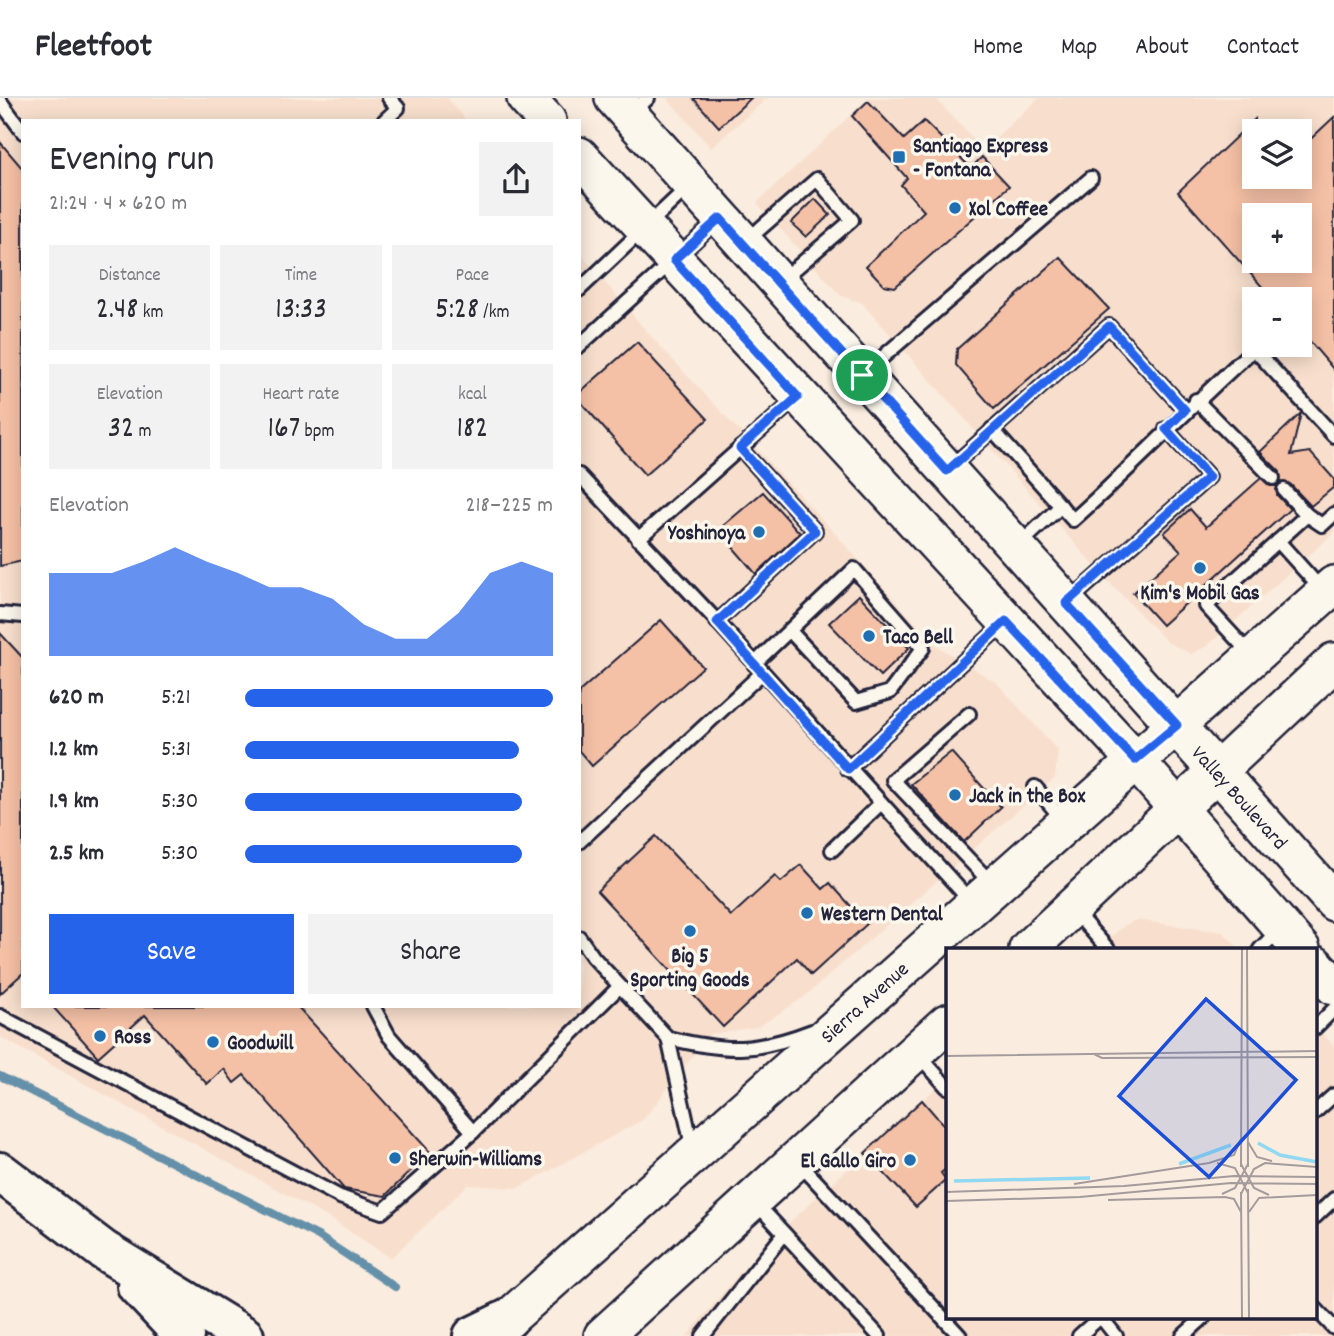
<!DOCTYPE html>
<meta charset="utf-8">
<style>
:root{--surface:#fff;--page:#f2f2f3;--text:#2b2b33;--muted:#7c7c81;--line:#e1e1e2;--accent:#2563eb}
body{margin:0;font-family:Dekko,sans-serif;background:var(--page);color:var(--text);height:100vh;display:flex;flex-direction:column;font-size:26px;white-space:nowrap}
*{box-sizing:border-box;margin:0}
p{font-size:23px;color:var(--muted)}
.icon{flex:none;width:38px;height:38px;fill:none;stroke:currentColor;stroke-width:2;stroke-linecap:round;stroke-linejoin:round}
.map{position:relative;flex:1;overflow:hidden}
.side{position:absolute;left:21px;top:21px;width:560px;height:889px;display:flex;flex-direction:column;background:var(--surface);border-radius:0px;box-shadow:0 4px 18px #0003}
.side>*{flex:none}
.controls{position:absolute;left:1242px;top:21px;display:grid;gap:14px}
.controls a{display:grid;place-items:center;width:70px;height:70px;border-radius:0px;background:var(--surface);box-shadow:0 4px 18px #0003;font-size:35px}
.pin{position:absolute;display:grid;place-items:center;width:60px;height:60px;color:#fff;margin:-30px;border:4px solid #fff;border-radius:50%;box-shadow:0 2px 7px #0007}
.round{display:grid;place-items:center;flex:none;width:74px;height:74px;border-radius:0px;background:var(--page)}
.headline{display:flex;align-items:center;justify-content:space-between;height:119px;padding:0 28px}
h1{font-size:38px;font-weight:600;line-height:52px}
.figures{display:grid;grid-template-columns:repeat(3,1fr);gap:10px;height:119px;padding:7px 28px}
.figures div{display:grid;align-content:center;border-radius:0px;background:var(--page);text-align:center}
.figures b{font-size:30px;font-weight:600}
.figures small{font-size:19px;font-weight:400}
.figures p{font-size:19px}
.chart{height:196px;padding:14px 28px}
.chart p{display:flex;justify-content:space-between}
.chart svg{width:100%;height:126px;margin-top:7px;fill:var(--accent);opacity:.7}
.action{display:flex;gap:14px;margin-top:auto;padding:14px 28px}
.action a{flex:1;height:80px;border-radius:0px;background:var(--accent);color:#fff;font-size:28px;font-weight:600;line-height:80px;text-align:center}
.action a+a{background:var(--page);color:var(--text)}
ul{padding:0 28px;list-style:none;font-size:23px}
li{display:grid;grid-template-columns:112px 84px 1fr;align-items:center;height:52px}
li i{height:18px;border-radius:9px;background:var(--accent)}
header{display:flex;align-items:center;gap:42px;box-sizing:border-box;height:98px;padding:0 35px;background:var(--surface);border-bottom:2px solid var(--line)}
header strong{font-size:33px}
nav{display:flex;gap:38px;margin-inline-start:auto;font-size:24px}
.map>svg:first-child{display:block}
.built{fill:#f8dfcd;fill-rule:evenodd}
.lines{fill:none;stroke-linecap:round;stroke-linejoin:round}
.stream{stroke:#6590a9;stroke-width:8}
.building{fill:#f5c1a6;stroke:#22223b;stroke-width:2;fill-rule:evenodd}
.service-casing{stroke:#22223b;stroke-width:18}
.primary-casing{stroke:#22223b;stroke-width:42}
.motorway-casing{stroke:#22223b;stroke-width:44}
.service{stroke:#fbf7ec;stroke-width:12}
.primary{stroke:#fbf7ec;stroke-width:37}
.motorway{stroke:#fbf7ec;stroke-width:38}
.route-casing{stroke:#fff;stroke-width:14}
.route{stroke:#2563eb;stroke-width:9}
.poi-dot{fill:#1f6fb2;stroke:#fbf7ec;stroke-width:2.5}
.labels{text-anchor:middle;stroke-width:7;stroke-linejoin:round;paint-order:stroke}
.poi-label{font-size:21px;font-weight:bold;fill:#22223b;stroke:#fbf7ec;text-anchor:start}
.street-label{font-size:21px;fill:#22223b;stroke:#fbf7ec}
.inset-river{fill:none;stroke:#91d9f2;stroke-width:3.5}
.inset-road{fill:none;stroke:#a49b9d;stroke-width:2}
.view{fill:#1d4ed8;fill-opacity:0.15;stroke:#1d4ed8;stroke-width:3.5}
.inset-edge{fill:none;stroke:#22223b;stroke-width:3.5}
</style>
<header>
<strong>Fleetfoot</strong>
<nav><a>Home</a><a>Map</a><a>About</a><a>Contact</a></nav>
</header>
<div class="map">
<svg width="1334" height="1238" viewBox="0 0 1334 1238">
<rect width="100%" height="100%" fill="#faecde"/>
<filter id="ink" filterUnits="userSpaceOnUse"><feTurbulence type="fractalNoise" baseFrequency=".0143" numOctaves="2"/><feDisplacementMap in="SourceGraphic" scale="14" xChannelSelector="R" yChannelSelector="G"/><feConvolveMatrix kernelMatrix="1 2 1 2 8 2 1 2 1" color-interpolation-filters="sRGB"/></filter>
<g filter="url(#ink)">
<g class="built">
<polygon points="0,0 447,0 467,23 23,23 23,908 579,908 579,154 655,243 822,421 934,546 997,585 1058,653 1055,680 803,900 758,929 710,936 644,1021 518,1090 468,1087 391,1160 329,1120 0,939"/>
<polygon points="667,0 767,0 711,50"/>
<path d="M869,0H935L983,51L1039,0H1334V435L1207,548L1191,556L1167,544L1108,483L862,205L841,198L757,105ZM1255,33H1300V79H1255ZM1255,117H1300V163H1255ZM1255,201H1300V247H1255Z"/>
<polygon points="1136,822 1223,834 1240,851 1096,851 1125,827"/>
<polygon points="1315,927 1334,948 1334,1238 687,1238 738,1177 790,1124 947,980 947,1219 1315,1219"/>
</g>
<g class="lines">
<polyline class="stream" points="0,978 318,1138 395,1189"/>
</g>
<g class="building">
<polygon points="693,0 751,0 719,29"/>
<polygon points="868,3 904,41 924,23 971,70 982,59 1009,88 895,189 884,187 866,168 924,113 901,87 907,80 852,18"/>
<path d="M1334,19V272L1300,232V201H1273L1178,94L1255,21V79H1300V51ZM1255,117H1300V163H1255Z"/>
<polygon points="0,44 23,71 23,463 0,468"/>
<polygon points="815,101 830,117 806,139 791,125"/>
<polygon points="1060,159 1109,211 994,311 956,267 957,251"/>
<polygon points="637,244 708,321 645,377 579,302 579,295"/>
<polygon points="1301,315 1291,357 1310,354 1334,381 1334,389 1311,408 1290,386 1280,384 1280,374 1260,354"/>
<polygon points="1261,380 1270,388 1277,388 1277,397 1290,411 1162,527 1133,495 1181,453 1164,435 1190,411 1206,429"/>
<polygon points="763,394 800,435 756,476 718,432"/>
<polygon points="859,497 909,550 880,578 829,525"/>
<polygon points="661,522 703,569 592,668 579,653 579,594"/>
<polygon points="0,535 23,560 23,875 0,896"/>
<polygon points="951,654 1001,709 964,744 911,686"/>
<polygon points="656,738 731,818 775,778 781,784 801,767 823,791 830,785 867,826 811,877 797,860 723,929 597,793"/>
<polygon points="52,908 297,908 430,1054 385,1098 344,1091 244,977 234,985 224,971 207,986 145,917 98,959"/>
<polygon points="922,1002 947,1031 947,1070 941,1075 946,1082 916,1109 865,1055"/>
</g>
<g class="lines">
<defs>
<g id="service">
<polyline points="0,3 23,34"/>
<polyline points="632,15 648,0"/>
<polyline points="384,23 398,10 389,0"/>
<polyline points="746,143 817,81 852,122 782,182"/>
<polyline points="579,192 688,89"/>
<polyline points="579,248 719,121"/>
<polyline points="863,276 1091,80"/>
<polyline points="1196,302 1273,380"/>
<path d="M992,331L1073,422C1135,367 1192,306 1254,251L1334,338"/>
<polyline points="950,370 1109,228 1185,312"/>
<polyline points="579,377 714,520 973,806"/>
<polyline points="1284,392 1307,417 1322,427 1334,416"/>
<polyline points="638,441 798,299"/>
<polyline points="1278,443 1322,492"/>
<polyline points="1019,447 1061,408"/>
<polyline points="1069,503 1209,379 1166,331"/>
<polyline points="0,516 23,518"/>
<polyline points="717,524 815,433 740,350"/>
<polyline points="1252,558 1206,508 1307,417"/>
<polyline points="754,566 854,471 923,550 890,594 856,604 790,533"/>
<polyline points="969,616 893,682 993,787"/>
<polyline points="848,671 1003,526"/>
<polyline points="1035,689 1065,724"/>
<polyline points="579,744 762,575"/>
<polyline points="832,752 880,706"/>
<polyline points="1073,812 1108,851"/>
<polyline points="579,839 593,859 668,940 693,1052"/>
<polyline points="1260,851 1279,832"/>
<polyline points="0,918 340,1099 382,1114 473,1034 389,938 373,908"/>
<polyline points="1315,930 1334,911"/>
<path d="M668,940C726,954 755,955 812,933"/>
<polyline points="918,956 947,989"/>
<polyline points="1315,1014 1334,997"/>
<polyline points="473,1034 619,889"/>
<polyline points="799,1065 960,1238"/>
<polyline points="756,1105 879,1238"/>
<polyline points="1315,1119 1334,1101"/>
<polyline points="1315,1210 1334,1230"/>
<polyline points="1101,1219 1116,1238"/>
<polyline points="703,1238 784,1136"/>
<polyline points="1079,1238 1099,1220"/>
<polyline points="1183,1238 1204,1219"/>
</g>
<g id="primary">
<polyline points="526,0 547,23"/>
<polyline points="614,0 1334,804"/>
<polyline points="579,58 1135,662 1301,851"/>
<polyline points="1028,851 1334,564"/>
<polyline points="1315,867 1334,888"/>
<polyline points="489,1238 1334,487"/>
<polyline points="603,1238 947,925"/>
</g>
<g id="motorway">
<polyline points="0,1074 103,1152 244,1238"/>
<polyline points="137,1188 184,1238"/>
<polyline points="473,1238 508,1221"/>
</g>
</defs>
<use href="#service" class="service-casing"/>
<use href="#primary" class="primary-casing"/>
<use href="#motorway" class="motorway-casing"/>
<use href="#service" class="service"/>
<use href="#primary" class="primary"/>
<use href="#motorway" class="motorway"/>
</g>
</g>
<g class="lines" filter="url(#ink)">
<defs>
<polygon id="route" points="720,120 947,373 1109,228 1185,312 1166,331 1209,379 1066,505 1177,627 1135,662 1006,523 848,671 717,524 815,433 740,350 798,299 674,162"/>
</defs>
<use href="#route" class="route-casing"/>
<use href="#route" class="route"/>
</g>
<g class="poi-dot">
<rect x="892" y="52" width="14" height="14" rx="3.5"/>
<circle cx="955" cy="110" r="7"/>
<circle cx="759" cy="434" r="7"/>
<circle cx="1200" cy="470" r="7"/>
<circle cx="869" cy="538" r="7"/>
<circle cx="955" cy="697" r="7"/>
<circle cx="807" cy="815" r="7"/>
<circle cx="690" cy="833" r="7"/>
<circle cx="100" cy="938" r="7"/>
<circle cx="213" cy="944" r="7"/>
<circle cx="395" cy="1060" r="7"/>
<circle cx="910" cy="1062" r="7"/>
</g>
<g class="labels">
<g class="poi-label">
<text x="913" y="54">Santiago Express<tspan x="913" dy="24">- Fontana</tspan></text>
<text x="969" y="117">Xol Coffee</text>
<text x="745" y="441" text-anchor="end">Yoshinoya</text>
<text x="1200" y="501" text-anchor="middle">Kim's Mobil Gas</text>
<text x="883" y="545">Taco Bell</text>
<text x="969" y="704">Jack in the Box</text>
<text x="821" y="822">Western Dental</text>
<text x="690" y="864" text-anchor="middle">Big 5<tspan x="690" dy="24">Sporting Goods</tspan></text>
<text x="114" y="945">Ross</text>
<text x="227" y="951">Goodwill</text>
<text x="409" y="1067">Sherwin-Williams</text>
<text x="896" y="1069" text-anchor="end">El Gallo Giro</text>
</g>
<g class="street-label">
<text transform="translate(1240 699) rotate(48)" y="7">Valley Boulevard</text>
<text transform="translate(864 904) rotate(-42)" y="7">Sierra Avenue</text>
</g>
</g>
<g transform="translate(946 850)">
<rect width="371" height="371" fill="#faecde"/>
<path class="inset-river" d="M312,195L334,207L371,214M233,216L285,197M8,233L144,230"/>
<path class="inset-road" d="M301,1L302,219M148,106L156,110L371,109M0,108L371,103M302,194L311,209L326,213M271,215L289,220L302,245M295,216L308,240L323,247M295,219L296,1M128,236L263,215L288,207L295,191M302,241L303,370M0,244L178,238L288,228L371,229M295,244L296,370M276,246L289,240L302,216M295,246L308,221L319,215L371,219M162,252L279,249L288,251L295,264M0,253L134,249L285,235L371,236M303,264L313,250L371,247"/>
<path class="view" d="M260,51L350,132L263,229L173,148Z"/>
<rect width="371" height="371" class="inset-edge"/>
</g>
</svg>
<div class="controls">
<a><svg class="icon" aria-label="layers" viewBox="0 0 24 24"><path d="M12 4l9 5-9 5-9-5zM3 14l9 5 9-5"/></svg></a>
<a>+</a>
<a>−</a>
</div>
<div class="pin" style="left:862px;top:277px;background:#1e9e55"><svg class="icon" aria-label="arrive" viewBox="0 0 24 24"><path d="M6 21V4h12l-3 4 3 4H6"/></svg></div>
<section class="side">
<div class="headline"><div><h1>Evening run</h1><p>21:24 · 4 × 620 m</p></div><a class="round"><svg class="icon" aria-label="share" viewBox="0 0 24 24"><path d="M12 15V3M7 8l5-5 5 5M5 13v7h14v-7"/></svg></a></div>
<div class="figures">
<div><p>Distance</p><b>2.48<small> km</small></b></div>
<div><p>Time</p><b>13:33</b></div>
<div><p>Pace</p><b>5:28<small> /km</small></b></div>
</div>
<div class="figures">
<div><p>Elevation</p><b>32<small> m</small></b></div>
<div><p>Heart rate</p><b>167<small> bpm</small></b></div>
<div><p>kcal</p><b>182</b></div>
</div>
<div class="chart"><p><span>Elevation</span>218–225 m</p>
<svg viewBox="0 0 160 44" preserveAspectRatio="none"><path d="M0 44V15L10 15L20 15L30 11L40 6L50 11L60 15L70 20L80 20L90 24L100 33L110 38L120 38L130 29L140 15L150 11L160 15V44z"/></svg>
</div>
<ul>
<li><b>620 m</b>5:21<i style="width:100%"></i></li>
<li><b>1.2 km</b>5:31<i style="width:89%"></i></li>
<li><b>1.9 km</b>5:30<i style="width:90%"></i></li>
<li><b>2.5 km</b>5:30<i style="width:90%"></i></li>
</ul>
<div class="action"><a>Save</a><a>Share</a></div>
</section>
</div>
